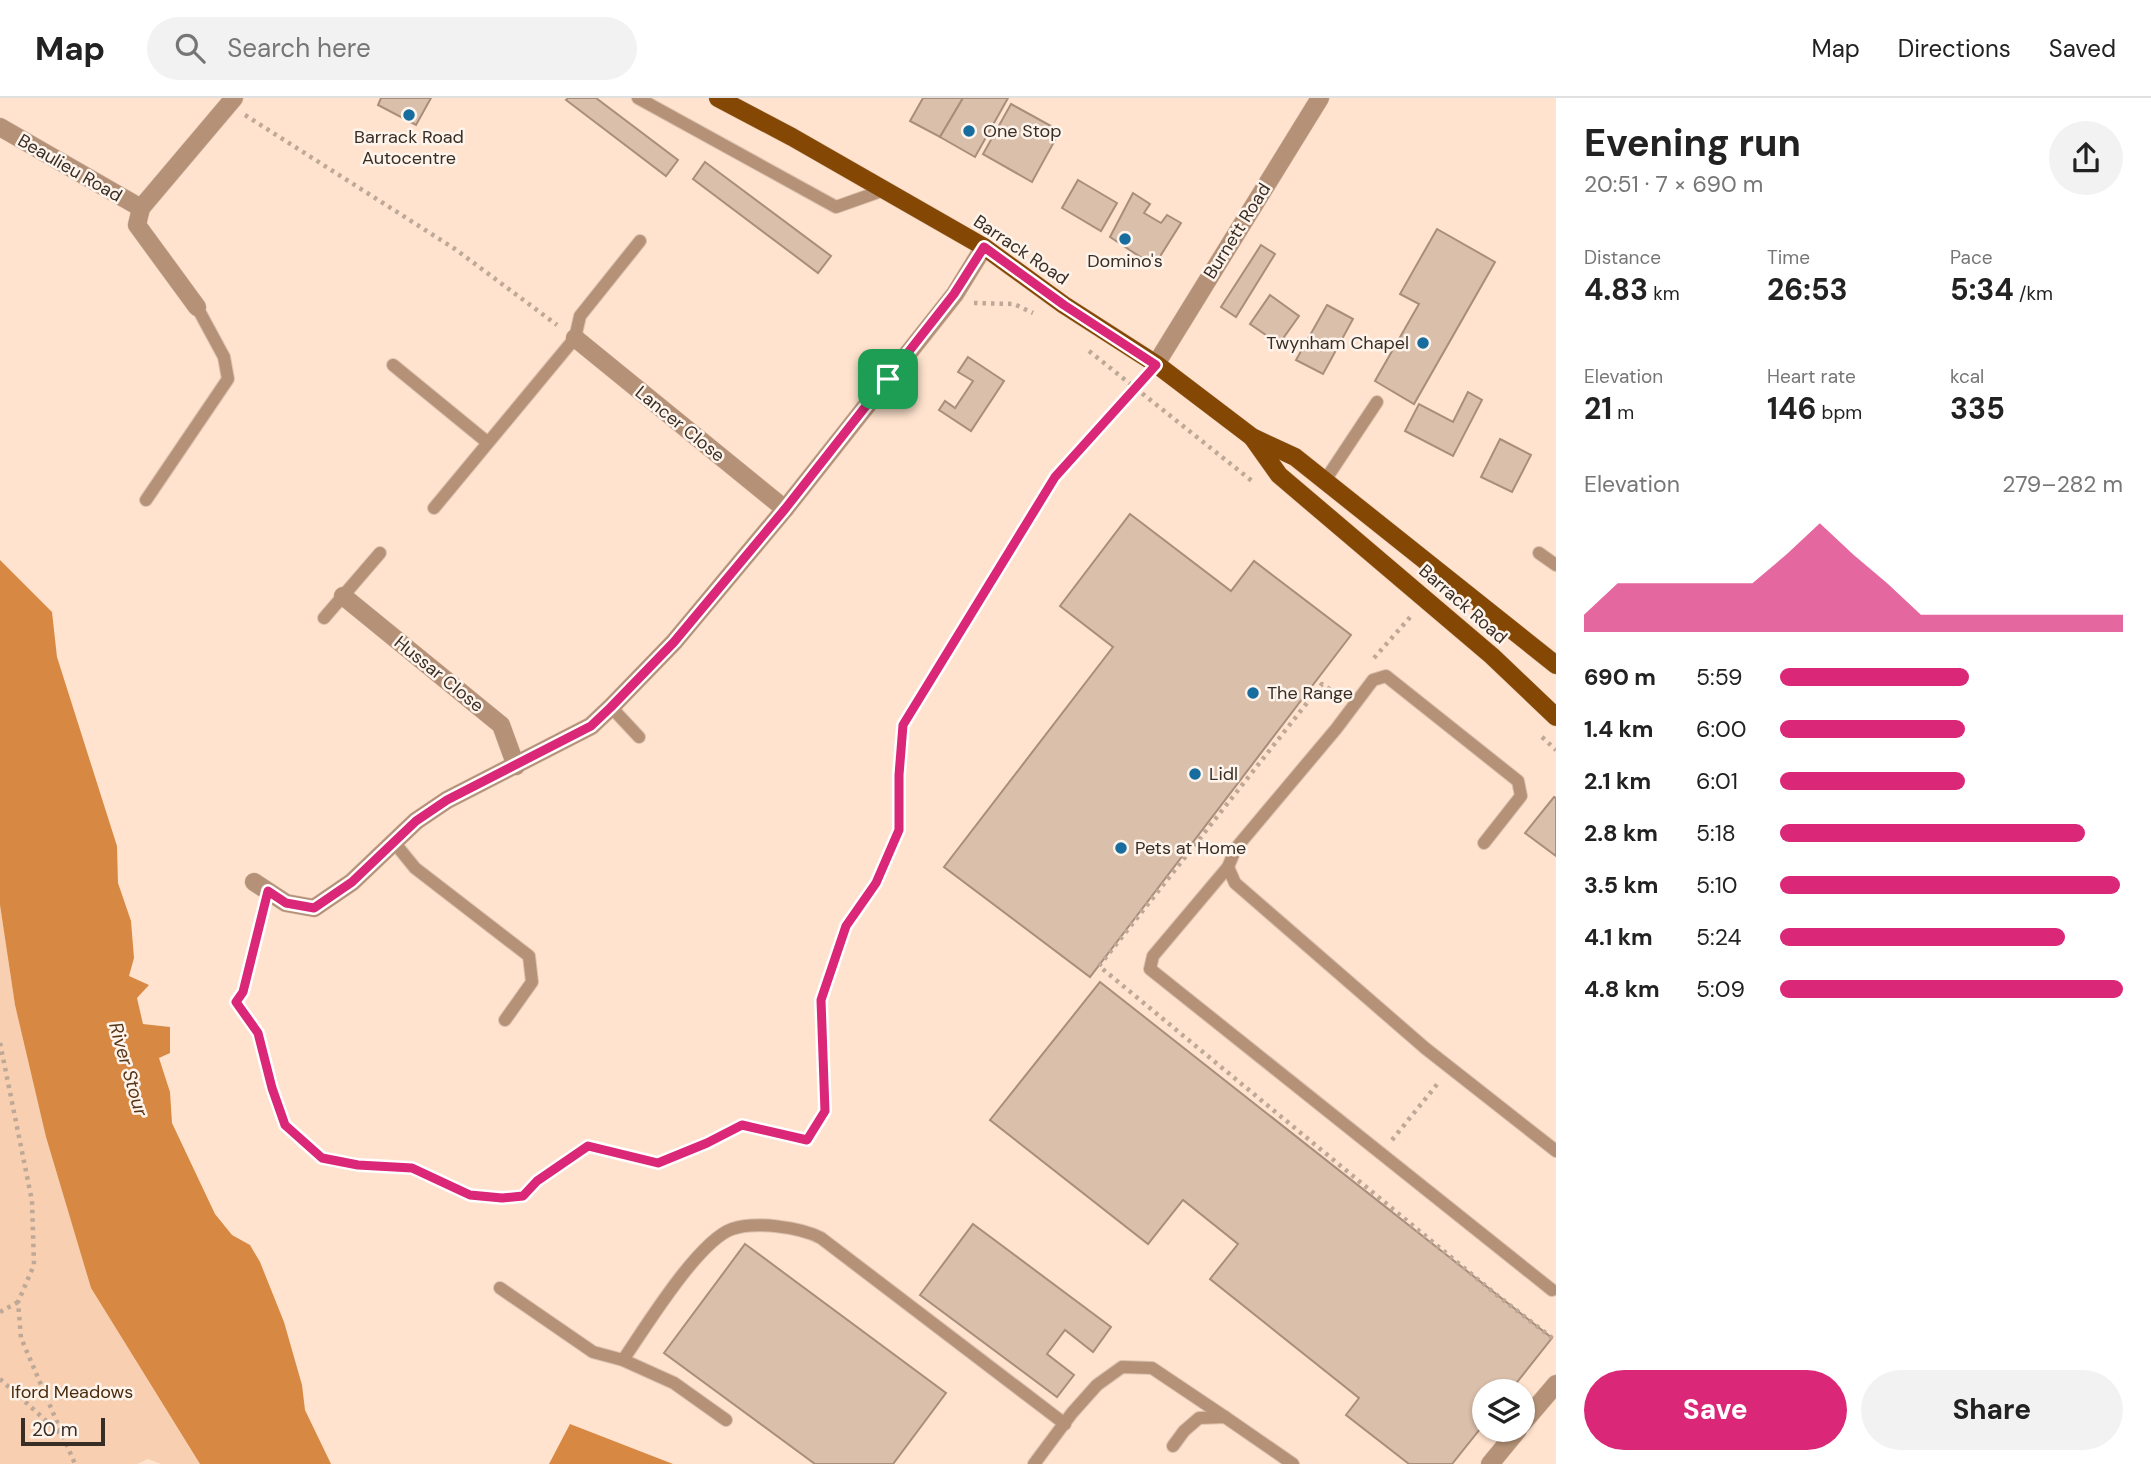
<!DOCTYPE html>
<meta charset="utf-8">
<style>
:root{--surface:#fff;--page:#f2f2f2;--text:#222;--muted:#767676;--line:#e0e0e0;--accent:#db2777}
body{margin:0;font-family:"DM Sans",sans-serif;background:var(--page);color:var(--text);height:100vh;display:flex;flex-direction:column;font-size:26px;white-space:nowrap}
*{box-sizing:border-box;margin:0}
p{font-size:23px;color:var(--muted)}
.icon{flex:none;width:38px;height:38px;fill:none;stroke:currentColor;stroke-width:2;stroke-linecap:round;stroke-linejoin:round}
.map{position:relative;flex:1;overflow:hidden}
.panel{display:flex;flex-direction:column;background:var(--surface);width:595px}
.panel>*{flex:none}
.buttons{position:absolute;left:1472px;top:1281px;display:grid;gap:14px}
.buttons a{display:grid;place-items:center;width:63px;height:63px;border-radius:50%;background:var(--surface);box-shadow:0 2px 5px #0004;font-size:35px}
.scale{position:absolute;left:21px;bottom:18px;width:84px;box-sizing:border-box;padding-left:7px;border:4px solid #382e26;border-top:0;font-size:19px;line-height:24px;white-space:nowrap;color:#382e26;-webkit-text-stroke:5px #fff4eb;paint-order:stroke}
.pin{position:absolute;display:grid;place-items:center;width:60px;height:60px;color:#fff;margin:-30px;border-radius:14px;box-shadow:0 4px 10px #0006}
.round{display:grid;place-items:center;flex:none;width:74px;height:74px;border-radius:37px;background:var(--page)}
.summary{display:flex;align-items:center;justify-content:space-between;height:119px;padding:0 28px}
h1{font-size:38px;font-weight:700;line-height:52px}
.metrics{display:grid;grid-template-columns:repeat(3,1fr);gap:10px;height:119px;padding:7px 28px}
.metrics div{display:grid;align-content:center}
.metrics b{font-size:30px;font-weight:700}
.metrics small{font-size:19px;font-weight:400}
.metrics p{font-size:19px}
.chart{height:196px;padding:14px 28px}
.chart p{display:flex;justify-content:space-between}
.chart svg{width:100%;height:126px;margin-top:7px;fill:var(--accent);opacity:.7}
.primary-button{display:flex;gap:14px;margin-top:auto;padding:14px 28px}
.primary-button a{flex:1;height:80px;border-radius:42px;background:var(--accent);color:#fff;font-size:28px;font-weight:700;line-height:80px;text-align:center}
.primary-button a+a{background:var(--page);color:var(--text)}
ul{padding:0 28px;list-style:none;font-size:23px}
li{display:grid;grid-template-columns:112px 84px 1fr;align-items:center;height:52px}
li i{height:18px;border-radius:9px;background:var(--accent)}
header{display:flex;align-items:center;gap:42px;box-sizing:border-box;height:98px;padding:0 35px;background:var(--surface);border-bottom:2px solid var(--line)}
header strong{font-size:33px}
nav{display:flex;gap:38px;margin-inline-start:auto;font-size:24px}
.search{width:490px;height:63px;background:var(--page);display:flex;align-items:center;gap:18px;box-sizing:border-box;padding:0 24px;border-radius:38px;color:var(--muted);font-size:26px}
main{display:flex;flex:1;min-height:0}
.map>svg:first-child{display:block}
.green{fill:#f8cfb0}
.water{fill:#d78944}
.building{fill:#dabfab;stroke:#a88e7b;stroke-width:2}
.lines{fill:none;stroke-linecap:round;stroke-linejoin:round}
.service-casing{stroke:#dbc2b0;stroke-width:14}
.minor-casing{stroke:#dbc2b0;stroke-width:19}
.primary-casing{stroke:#dbc2b0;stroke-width:19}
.path{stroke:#bea897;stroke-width:4.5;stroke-dasharray:3.5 5;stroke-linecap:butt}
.service{stroke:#b59277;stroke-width:12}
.minor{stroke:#b59277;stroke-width:18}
.primary{stroke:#844804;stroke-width:18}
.route-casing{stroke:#fff;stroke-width:14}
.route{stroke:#db2777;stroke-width:9}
.poi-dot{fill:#176e9e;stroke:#fff4eb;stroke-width:2.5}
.labels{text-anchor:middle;stroke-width:5;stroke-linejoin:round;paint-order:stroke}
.poi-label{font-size:18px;fill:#382e26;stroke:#fff4eb;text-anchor:start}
.street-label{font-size:18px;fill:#382e26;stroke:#fff4eb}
.park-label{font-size:18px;fill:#492a0c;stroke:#fff4eb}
.water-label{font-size:19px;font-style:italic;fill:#57361a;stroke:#fff4eb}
</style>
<header>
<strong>Map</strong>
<div class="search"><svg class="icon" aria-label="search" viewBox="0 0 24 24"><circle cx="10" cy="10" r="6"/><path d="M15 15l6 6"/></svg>Search here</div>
<nav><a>Map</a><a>Directions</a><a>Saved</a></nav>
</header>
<main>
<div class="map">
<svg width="1556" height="1366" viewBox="0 0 1556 1366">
<rect width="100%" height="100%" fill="#ffe3ce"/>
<polygon class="green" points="0,807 15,907 46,1039 91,1190 200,1366 161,1366 148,1361 137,1366 0,1366"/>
<g class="water">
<polygon points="0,462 52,514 57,559 117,748 118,785 131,823 134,860 129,878 149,887 137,900 143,926 170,929 170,955 159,960 170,994 172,1025 215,1116 232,1137 250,1147 260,1164 284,1224 302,1287 305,1312 331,1366 200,1366 91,1190 46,1039 15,907 0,807"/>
<polygon points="570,1326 673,1366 549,1366"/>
</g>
<g class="building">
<polygon points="381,0 431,0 416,27 378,7"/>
<polygon points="568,0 596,0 678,62 666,78 566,2"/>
<polygon points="923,0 963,0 940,39 910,23"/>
<polygon points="963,0 1008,0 975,59 940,39"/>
<polygon points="1011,6 1060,33 1032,84 983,56"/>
<polygon points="705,64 831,158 818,175 693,81"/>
<polygon points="1078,82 1117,105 1101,133 1062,110"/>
<polygon points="1133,95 1150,106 1144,115 1161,125 1167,117 1181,125 1154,168 1110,139"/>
<polygon points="1437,131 1495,164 1414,306 1375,283 1419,206 1400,196"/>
<polygon points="1261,147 1275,156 1236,219 1221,209"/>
<polygon points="1270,197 1299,218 1279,246 1250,226"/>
<polygon points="1327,207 1353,221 1323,276 1296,262"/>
<polygon points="968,259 1004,283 971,333 939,312 945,303 955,310 973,283 958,274"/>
<polygon points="1468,294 1482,302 1453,358 1405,333 1419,306 1453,324"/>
<polygon points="1500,341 1531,357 1512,394 1481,379"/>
<polygon points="1130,416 1231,493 1254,463 1351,537 1090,879 944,769 1113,549 1060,508"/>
<polygon points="1554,699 1556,700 1556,758 1525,735"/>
<polygon points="1100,884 1552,1240 1510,1293 1484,1293 1484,1326 1452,1366 1409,1366 1346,1317 1359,1300 1210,1181 1238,1146 1183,1102 1148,1146 990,1022"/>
<polygon points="973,1126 1111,1229 1093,1254 1065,1232 1047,1256 1074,1277 1057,1299 920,1197"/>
<polygon points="745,1146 946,1295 893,1366 815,1366 664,1255"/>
</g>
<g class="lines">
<defs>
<g id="service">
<polyline points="638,0 836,109 884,92"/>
<polyline points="393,267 487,344"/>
<polyline points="1324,384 1377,304"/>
<polyline points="146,402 228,281 224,259 197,209"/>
<polyline points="434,410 575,240 580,218 640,143"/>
<polyline points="1539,455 1556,467"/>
<polyline points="324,520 380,455"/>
<polyline points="611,609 639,639"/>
<polyline points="393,743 415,770 529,858 532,884 505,922"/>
<polyline points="1484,745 1521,698 1518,683 1386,578 1373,582 1336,631 1236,750 1228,769 1235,785 1425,950 1556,1053"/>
<polyline points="1228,769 1153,858 1150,871 1552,1192"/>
<polyline points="500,1190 593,1254 623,1262 674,1285 726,1322"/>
<path d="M623,1262C645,1230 698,1143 732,1131C755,1123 800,1129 821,1140L1065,1326"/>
<polyline points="1173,1348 1184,1333 1199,1320 1225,1319 1293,1366"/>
<polyline points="1034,1366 1072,1315 1097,1287 1122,1269 1152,1270 1225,1319"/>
</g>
<g id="minor">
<polyline points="0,29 141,110 137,127 197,209"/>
<polyline points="141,110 234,0"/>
<polyline points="575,240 785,411"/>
<polyline points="1156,266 1320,0"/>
<polyline points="343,498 501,627 516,668"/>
<polyline points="254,784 286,805 314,810 352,784 416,723 447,702 591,628 611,609 674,544 785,411 955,196 984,149"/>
<polyline points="1522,1326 1556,1286"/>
<polyline points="1490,1366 1518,1332"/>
</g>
<g id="primary">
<polyline points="718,0 792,39 984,149 1064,207 1156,266 1252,339 1295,359 1556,567"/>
<polyline points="1252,339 1279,377 1492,558 1556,619"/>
</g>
</defs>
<use href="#service" class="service-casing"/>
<use href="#minor" class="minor-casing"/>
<use href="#primary" class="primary-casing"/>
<g class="path">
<polyline points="245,17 455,151 557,227"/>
<polyline points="974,205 1014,206 1033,215"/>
<polyline points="1089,253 1252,383"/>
<polyline points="1374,560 1412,517"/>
<polyline points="1337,596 1322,586 1099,868 1498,1198 1556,1243"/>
<polyline points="1542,639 1556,652"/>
<polyline points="262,815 243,895 236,904 258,935 272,990 285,1027 322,1060 358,1067 412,1070 469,1097 502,1100 523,1099 537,1083 588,1048 658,1065 707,1045 742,1027 807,1042 825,1013 821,902 846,828 876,785 899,732 899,677 903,627 1055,379 1142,284"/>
<polyline points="0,945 32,1103 34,1167 18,1204 21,1240 75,1366"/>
<polyline points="1392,1042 1439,984"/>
<polyline points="0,1214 18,1204"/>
<polyline points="0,1281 64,1339"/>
</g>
<use href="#service" class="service"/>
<use href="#minor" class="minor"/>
<use href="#primary" class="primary"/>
</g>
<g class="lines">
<defs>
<polygon id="route" points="984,149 1064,207 1156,267 1055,379 903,627 899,677 899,732 876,785 846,828 821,902 825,1013 807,1042 742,1027 707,1045 658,1065 588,1048 537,1083 523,1098 502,1100 470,1097 412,1070 358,1067 322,1060 285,1027 272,990 258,935 236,904 243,894 268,793 286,805 314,810 352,784 416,723 447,702 591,628 611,609 674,544 785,411 954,196"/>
</defs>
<use href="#route" class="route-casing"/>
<use href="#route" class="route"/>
</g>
<g class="poi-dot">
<circle cx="409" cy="17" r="7"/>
<circle cx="969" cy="33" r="7"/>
<circle cx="1125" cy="141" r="7"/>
<circle cx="1423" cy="245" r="7"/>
<circle cx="1253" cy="595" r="7"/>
<circle cx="1195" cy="676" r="7"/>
<circle cx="1121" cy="750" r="7"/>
</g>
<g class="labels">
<g class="poi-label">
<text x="983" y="39">One Stop</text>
<text x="409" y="45" text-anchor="middle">Barrack Road<tspan x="409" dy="21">Autocentre</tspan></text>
<text x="1125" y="169" text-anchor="middle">Domino's</text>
<text x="1409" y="251" text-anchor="end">Twynham Chapel</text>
<text x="1267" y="601">The Range</text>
<text x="1209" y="682">Lidl</text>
<text x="1135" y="756">Pets at Home</text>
</g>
<g class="street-label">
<text transform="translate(70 70) rotate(30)" y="6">Beaulieu Road</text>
<text transform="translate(1237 133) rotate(-58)" y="6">Burnett Road</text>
<text transform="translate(1021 152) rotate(34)" y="6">Barrack Road</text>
<text transform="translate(680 326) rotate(39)" y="6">Lancer Close</text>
<text transform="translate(1463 506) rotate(41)" y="6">Barrack Road</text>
<text transform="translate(439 576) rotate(39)" y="6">Hussar Close</text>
</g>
<g class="park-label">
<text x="72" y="1300">Iford Meadows</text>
</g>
<g class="water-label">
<text transform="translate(129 971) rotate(74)" y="7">River Stour</text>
</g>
</g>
</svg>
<div class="buttons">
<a><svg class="icon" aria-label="layers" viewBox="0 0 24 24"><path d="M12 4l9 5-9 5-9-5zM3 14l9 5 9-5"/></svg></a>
</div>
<div class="scale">20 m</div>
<div class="pin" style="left:888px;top:281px;background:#1e9e55"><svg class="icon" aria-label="arrive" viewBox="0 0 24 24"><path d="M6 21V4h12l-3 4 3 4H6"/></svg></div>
</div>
<section class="panel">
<div class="summary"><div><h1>Evening run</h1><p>20:51 · 7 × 690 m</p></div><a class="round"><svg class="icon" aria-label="share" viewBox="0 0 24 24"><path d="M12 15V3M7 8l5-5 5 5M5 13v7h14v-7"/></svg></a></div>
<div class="metrics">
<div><p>Distance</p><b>4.83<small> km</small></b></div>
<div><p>Time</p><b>26:53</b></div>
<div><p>Pace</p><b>5:34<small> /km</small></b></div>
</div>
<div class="metrics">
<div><p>Elevation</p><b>21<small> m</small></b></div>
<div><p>Heart rate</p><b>146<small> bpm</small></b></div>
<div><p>kcal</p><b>335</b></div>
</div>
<div class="chart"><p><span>Elevation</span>279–282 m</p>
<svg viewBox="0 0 160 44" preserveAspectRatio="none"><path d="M0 44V38L10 27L20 27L30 27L40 27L50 27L60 17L70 6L80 17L90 27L100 38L110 38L120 38L130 38L140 38L150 38L160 38V44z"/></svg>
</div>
<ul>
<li><b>690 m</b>5:59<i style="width:55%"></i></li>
<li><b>1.4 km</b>6:00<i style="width:54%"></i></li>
<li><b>2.1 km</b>6:01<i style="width:54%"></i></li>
<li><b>2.8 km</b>5:18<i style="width:89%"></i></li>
<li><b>3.5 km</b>5:10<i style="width:99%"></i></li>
<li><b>4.1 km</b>5:24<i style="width:83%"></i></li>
<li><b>4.8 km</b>5:09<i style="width:100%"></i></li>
</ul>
<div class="primary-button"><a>Save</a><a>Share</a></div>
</section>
</main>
